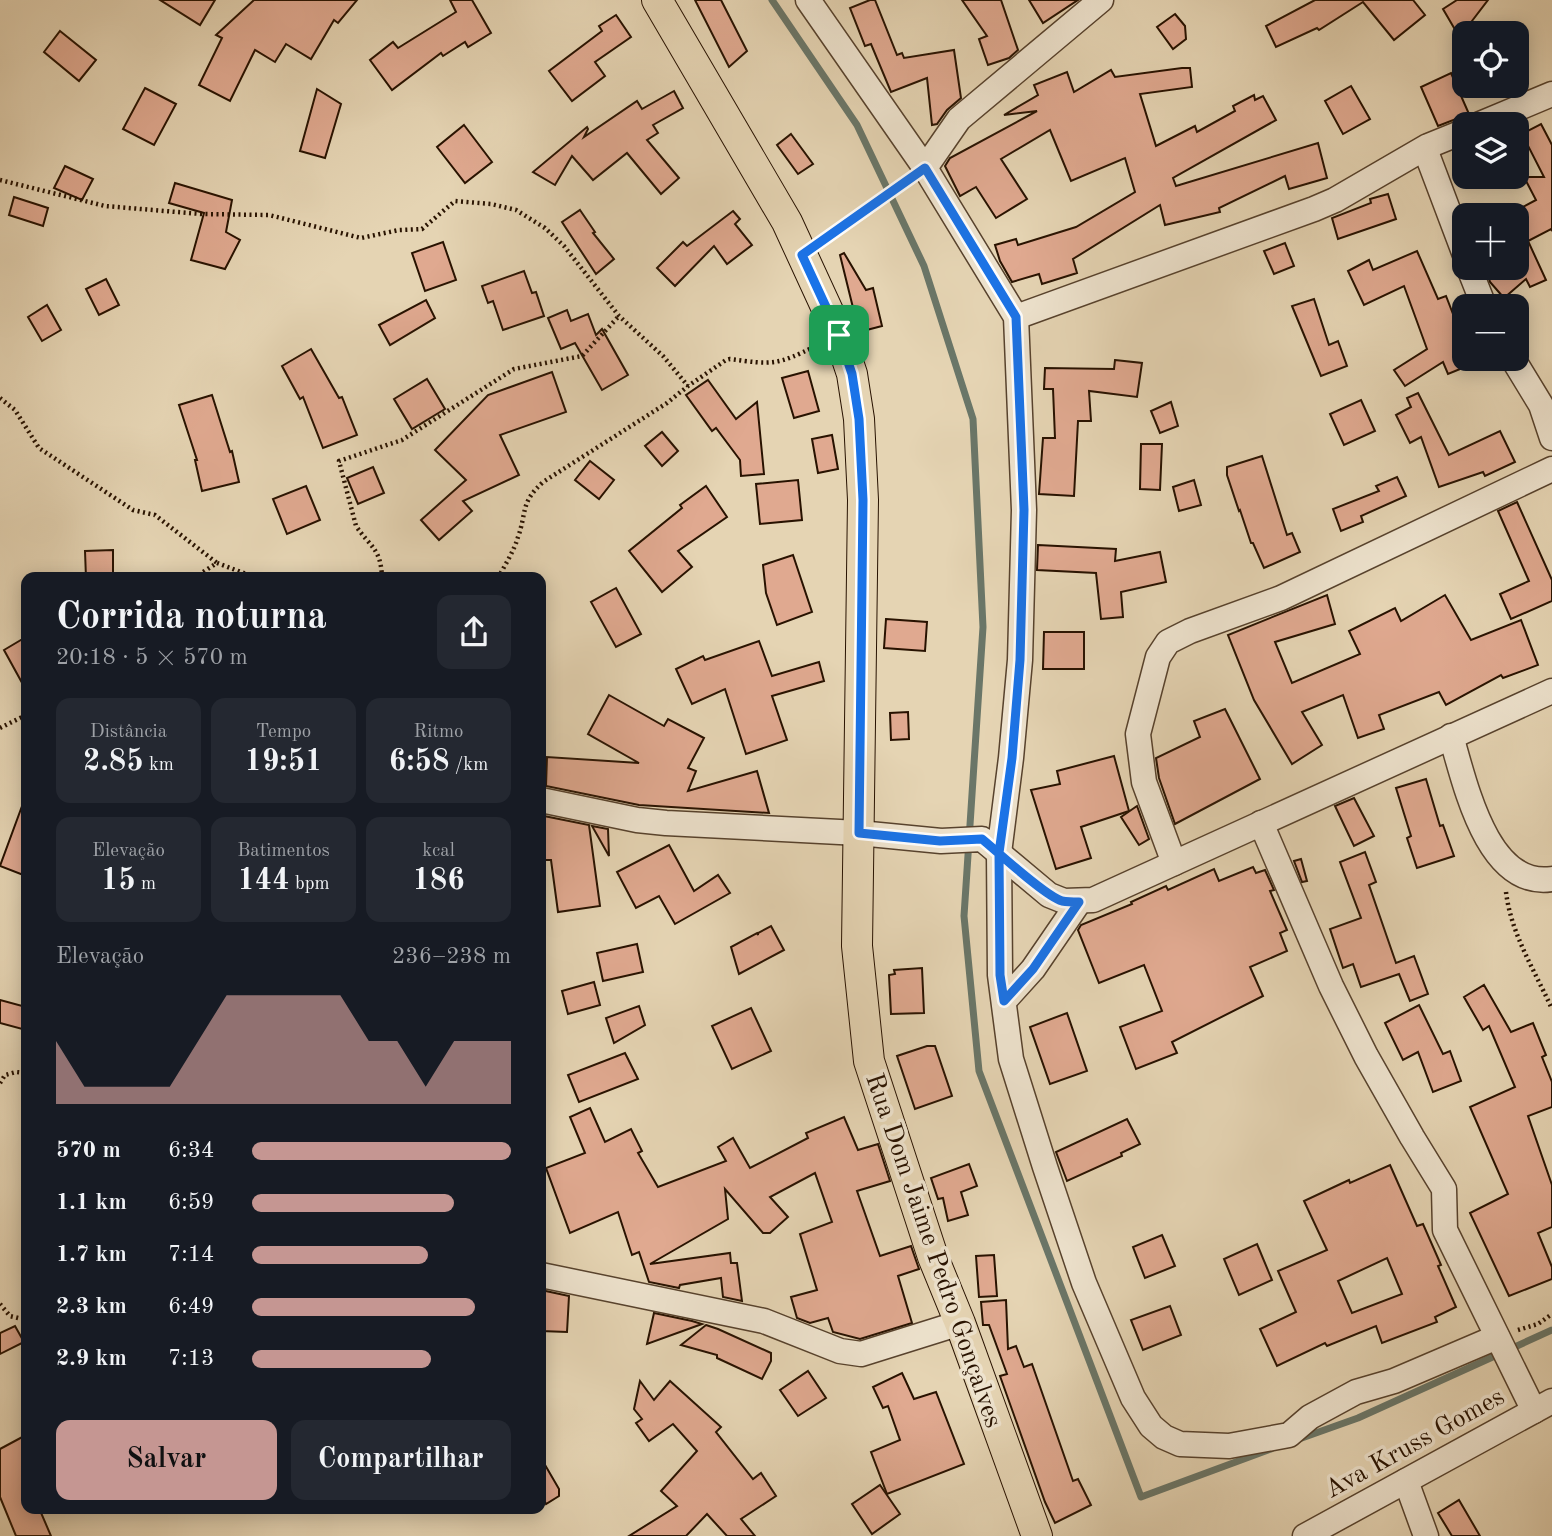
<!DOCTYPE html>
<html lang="pt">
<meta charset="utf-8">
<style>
:root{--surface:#171b24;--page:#242831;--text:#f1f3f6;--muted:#9ea1a6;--accent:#c59692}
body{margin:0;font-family:"Old Standard TT",serif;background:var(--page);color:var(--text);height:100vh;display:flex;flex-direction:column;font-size:26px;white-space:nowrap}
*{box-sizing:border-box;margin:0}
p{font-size:23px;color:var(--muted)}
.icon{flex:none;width:38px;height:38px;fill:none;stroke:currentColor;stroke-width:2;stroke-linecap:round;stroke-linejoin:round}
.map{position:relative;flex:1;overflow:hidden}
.details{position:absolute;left:21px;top:572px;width:525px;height:942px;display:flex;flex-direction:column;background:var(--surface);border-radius:14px;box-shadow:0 4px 18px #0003}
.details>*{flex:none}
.fabs{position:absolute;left:1452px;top:21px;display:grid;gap:14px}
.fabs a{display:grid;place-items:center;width:77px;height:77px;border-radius:14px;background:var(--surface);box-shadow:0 4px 18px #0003;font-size:35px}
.pin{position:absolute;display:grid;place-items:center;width:60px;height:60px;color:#fff;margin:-30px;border-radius:14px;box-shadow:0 4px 10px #0006}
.round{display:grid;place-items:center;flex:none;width:74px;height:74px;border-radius:14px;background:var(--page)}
.headline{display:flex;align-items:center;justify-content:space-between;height:119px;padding:0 35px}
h1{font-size:38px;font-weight:700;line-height:52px}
.figures{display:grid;grid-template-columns:repeat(3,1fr);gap:10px;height:119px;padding:7px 35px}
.figures div{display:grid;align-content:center;border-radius:14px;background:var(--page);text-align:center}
.figures b{font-size:30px;font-weight:700}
.figures small{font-size:19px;font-weight:400}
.figures p{font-size:19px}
.chart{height:196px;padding:14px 35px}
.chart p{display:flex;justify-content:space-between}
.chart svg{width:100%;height:126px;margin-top:7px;fill:var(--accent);opacity:.7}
.cta{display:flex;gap:14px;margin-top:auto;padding:14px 35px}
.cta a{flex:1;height:80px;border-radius:14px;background:var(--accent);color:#111;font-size:28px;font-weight:700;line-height:80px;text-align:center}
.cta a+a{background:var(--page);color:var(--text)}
ul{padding:0 35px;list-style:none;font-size:23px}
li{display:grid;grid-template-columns:112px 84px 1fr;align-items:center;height:52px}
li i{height:18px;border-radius:9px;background:var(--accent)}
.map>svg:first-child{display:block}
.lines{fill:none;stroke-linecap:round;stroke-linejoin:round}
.stream{stroke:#6a7668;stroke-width:7}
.building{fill:#e0a990;stroke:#281200;stroke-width:2;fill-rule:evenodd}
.minor-casing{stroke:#57422d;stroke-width:27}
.major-casing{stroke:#281200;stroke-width:32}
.path{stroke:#281200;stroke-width:4.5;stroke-dasharray:2 3.5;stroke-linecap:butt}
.minor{stroke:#eee3ce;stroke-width:24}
.major{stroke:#e5d4b3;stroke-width:30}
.route-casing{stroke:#fff;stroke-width:14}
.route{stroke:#1a73e8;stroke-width:9}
.labels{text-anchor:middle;stroke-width:7;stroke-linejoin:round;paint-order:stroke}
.street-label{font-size:26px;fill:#281200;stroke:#eee3ce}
</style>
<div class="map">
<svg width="1552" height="1536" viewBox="0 0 1552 1536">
<rect width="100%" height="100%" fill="#e5d4b3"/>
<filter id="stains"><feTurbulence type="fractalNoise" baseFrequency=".00286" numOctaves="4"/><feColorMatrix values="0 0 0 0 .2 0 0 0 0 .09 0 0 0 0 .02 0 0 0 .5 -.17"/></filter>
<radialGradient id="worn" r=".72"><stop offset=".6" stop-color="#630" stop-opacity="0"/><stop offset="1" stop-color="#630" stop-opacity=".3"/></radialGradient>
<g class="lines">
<g class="stream">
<polyline points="772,0 857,125 924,266 973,419 983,627 964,916 979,1071 1141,1497 1271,1449"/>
<polyline points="1299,1439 1358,1418 1552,1330"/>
</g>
</g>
<g class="building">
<polygon points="160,0 215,0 200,25"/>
<polygon points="254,0 357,0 338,23 334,20 311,59 286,44 275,62 255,50 230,101 199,85 222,38 216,35"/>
<polygon points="450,0 472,0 491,33 468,47 465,42 443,56 441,53 392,90 370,60 393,42 398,48 456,12"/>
<polygon points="695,0 721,0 747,51 729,67"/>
<polygon points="870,0 875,0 897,55 902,53 904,58 954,50 961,98 947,110 937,124 932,125 927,78 891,92 871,44 865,46 850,8"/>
<polygon points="962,0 1001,0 1018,50 1009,58 988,65 979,39 987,36"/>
<polygon points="1029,0 1078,0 1043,23"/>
<polygon points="1315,0 1413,0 1425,15 1394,40 1363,2 1319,30 1317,28 1276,47 1266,26"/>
<polygon points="1457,0 1488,0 1472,21 1480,33 1457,33 1443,9"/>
<polygon points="1175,14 1185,26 1186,39 1173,49 1157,27"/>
<polygon points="616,15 631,37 595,62 605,76 572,101 549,71 602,31 599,26"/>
<polygon points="60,31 96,60 79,81 44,52"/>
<polygon points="1182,68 1190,68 1192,87 1140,94 1156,146 1195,126 1197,132 1235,111 1233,106 1254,95 1255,100 1263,96 1276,120 1173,178 1176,186 1318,143 1327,178 1289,189 1285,176 1219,208 1220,212 1165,225 1160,205 1073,259 1077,273 1042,284 1039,274 1012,282 1000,261 995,245 1016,239 1018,245 1076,227 1135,192 1125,158 1071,181 1050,130 1001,159 1027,199 996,218 976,187 960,196 945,166 950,158 1037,111 1004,115 1038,95 1034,85 1067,72 1074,92 1111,70 1115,77"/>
<polygon points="1451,73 1469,114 1438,126 1421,87"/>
<polygon points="1351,86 1370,119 1343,134 1325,101"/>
<polygon points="145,88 176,104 154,145 123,129"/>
<polygon points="317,89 341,104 325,158 300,151"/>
<polygon points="674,91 683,108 653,125 658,133 647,140 679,178 661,194 627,153 593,180 572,156 555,185 533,172 587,127 588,129 584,137 637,101 642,109"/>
<polygon points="1541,124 1552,145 1552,231 1551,229 1528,241 1546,280 1530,287 1526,279 1504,298 1490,282 1488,275 1497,268 1517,268 1517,210 1536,200 1524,177 1544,177 1522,134"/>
<polygon points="464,125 492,162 465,183 437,147"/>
<polygon points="791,134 813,164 798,174 777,145"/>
<polygon points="65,166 93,179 82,200 54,188"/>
<polygon points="175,183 232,200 226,232 240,240 225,269 191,260 204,213 169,203"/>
<polygon points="1388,194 1396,219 1338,239 1332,218 1371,203 1370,199"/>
<polygon points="14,197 48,208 43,226 9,215"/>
<polygon points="580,210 595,232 593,233 614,259 596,274 562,222"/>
<polygon points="733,211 740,219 735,224 752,245 727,264 714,246 675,286 657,268 683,242 687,246"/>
<polygon points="443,242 456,280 425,291 412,253"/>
<polygon points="1285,243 1294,266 1274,274 1264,251"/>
<polygon points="1417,251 1438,299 1446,296 1465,345 1465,367 1448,374 1443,362 1405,386 1394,370 1427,349 1404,286 1364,305 1348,271 1369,260 1373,270"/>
<polygon points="844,253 866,290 873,288 882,326 859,332 840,255"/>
<polygon points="524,271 532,293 536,292 544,316 503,330 493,301 488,303 482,286"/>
<polygon points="106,279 119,305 99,315 86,289"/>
<polygon points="1314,299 1329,345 1338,341 1347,366 1321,376 1292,306"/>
<polygon points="426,300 435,318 390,345 379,325"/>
<polygon points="47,305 61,330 42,341 28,317"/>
<polygon points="567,310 571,321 588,314 596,335 602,329 628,375 602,390 575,343 561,349 548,318"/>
<polygon points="311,349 339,398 342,397 357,435 323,448 303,397 300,399 282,366"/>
<polygon points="1115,360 1142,363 1137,397 1089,391 1091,421 1078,421 1074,496 1039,494 1043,438 1055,438 1053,389 1044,389 1045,368 1114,369"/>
<polygon points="808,371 819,411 794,418 782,378"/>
<polygon points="552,372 566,412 500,435 519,475 463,501 472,511 439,540 421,520 466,480 435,450 488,395"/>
<polygon points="427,379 445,409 412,429 394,399"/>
<polygon points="708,380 736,419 757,402 764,474 741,476 740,460 716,428 712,431 686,395"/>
<polygon points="1418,393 1449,455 1500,431 1515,462 1485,476 1483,472 1439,487 1421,437 1410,443 1396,415 1411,407 1407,398"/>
<polygon points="212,395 230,452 232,451 239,482 202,491 195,460 197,460 179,405"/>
<polygon points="1361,400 1375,431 1344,445 1330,414"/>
<polygon points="1171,402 1178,426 1160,433 1151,411"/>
<polygon points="662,432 678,451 662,466 645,446"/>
<polygon points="832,435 838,469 818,473 812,439"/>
<polygon points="1141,444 1162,444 1160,490 1140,489"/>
<polygon points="1262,456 1287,535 1292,533 1300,552 1264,568 1253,543 1251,543 1240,510 1239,511 1227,475 1227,467"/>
<polygon points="590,461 614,480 599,499 575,480"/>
<polygon points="373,467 384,493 358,504 347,478"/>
<polygon points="1397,477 1406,496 1361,516 1363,522 1341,531 1333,509 1379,491 1376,486"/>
<polygon points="798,480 802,520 760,524 756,484"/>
<polygon points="1194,480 1201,505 1179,511 1173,487"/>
<polygon points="306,486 320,520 287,534 273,499"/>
<polygon points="706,486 727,517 678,551 692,567 662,592 629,551 682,508 680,505"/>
<polygon points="1517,502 1552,580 1552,601 1511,619 1500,594 1529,581 1498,511"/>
<polygon points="1038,545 1116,549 1115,561 1160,552 1166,582 1121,592 1123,617 1101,619 1096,573 1037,570"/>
<polygon points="113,550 113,578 86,578 85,551"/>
<polygon points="793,555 812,612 777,625 766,593 763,565"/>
<polygon points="616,588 641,634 616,647 591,602"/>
<polygon points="1327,595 1335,624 1275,642 1292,683 1360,654 1349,631 1395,608 1401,621 1445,595 1471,640 1521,620 1538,665 1503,678 1501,675 1446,705 1439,692 1379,715 1384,729 1358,738 1343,695 1302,712 1322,745 1292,764 1254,700 1228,635"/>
<polygon points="886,619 927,622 925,651 884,648"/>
<polygon points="1044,632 1084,632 1084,669 1043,669"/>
<polygon points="26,637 26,690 4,650"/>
<polygon points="759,641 772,676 819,662 824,681 772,696 787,740 746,754 725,689 692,704 676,669 703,656 705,660"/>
<polygon points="609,695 664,726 668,719 704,738 688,768 696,771 688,791 757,771 769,813 639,805 546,786 547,757 639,763 588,734"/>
<polygon points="1225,709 1260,779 1175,824 1159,778 1156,758 1200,737 1194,721"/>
<polygon points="908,712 909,739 891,740 890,713"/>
<polygon points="1114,756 1129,811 1081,827 1091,858 1056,869 1031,790 1060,784 1057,771"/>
<polygon points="1426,779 1440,826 1443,825 1454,856 1417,868 1407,838 1411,836 1396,788"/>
<polygon points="25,798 26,799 26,876 0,866"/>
<polygon points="1354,798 1374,836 1354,846 1335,806"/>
<polygon points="1137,806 1149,839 1139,845 1121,817"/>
<polygon points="544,816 589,825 600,906 558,912 551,860 541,860 541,821 544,821"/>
<polygon points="592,826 608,829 609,856"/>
<polygon points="669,845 694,891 718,875 730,893 675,924 659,896 636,908 617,872"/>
<polygon points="1365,852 1376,882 1369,885 1396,963 1414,956 1428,994 1410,1001 1399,974 1361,987 1353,964 1343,968 1330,929 1361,918 1340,862"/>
<polygon points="1301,859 1307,881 1302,882 1294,861"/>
<polygon points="1253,867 1256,873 1265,870 1274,890 1270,891 1287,930 1280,933 1287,951 1250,967 1263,996 1172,1042 1177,1053 1136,1069 1120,1027 1162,1011 1144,965 1099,983 1078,930 1081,925 1132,904 1131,902 1166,886 1168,890 1214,869 1219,881"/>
<polygon points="771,926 784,950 739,974 731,947 757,933 758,935 758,933"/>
<polygon points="637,944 643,972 603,981 597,953"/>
<polygon points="922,968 924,1013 891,1014 889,975 895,974 894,970"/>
<polygon points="594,982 600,1005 568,1014 562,991"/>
<polygon points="1484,985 1511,1032 1533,1023 1546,1055 1542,1057 1552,1082 1552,1107 1528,1116 1552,1185 1552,1227 1538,1233 1552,1267 1552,1279 1509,1296 1470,1213 1508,1194 1470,1107 1515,1087 1489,1026 1483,1030 1464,997"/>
<polygon points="0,1000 26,1007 26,1030 0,1023"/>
<polygon points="1419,1005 1443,1054 1450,1051 1461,1081 1433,1092 1418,1052 1403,1060 1385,1023"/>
<polygon points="639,1006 645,1025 614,1043 606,1018"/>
<polygon points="751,1008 771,1051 732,1069 712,1026"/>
<polygon points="1067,1013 1087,1071 1050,1084 1030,1027"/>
<polygon points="927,1046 935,1046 952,1096 915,1109 897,1056"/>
<polygon points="625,1053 638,1079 579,1102 568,1075"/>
<polygon points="590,1108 605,1142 631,1129 642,1151 638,1153 658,1187 726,1161 718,1147 733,1138 750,1168 808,1138 806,1133 844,1117 858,1150 878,1144 890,1181 857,1191 880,1256 911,1246 919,1269 898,1276 912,1323 860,1339 833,1332 828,1318 810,1323 797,1318 791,1297 817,1290 800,1234 832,1222 815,1173 770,1197 788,1217 770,1233 763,1233 725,1189 728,1219 650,1264 730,1253 731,1263 737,1263 742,1301 723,1297 721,1278 680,1285 679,1288 649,1282 639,1252 632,1255 618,1212 570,1233 546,1168 585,1153 570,1117"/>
<polygon points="1127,1119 1140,1144 1121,1153 1122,1156 1067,1181 1056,1152"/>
<polygon points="969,1164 977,1186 961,1192 968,1215 948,1221 943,1198 938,1199 931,1178"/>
<path d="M1390,1165L1417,1226L1423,1224L1441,1265L1438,1266L1456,1307L1435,1317L1437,1322L1382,1343L1376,1326L1327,1346L1325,1343L1277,1366L1260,1329L1296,1312L1278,1271L1327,1250L1304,1201L1349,1180L1350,1183ZM1387,1258L1402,1294L1352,1313L1338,1281Z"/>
<polygon points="1162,1235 1175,1266 1145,1278 1133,1247"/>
<polygon points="1257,1244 1272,1280 1239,1295 1224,1259"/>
<polygon points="994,1255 997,1296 979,1297 976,1256"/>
<polygon points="541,1290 569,1296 567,1332 541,1331"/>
<polygon points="1006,1300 1008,1349 1016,1346 1024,1367 1032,1364 1073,1481 1078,1479 1091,1505 1055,1523 1045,1502 1000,1376 1007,1374 989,1325 983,1325 981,1302"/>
<polygon points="1170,1306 1181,1335 1143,1350 1131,1320"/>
<polygon points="654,1313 692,1321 702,1324 647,1344"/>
<polygon points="706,1325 718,1329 771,1353 771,1361 762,1379 717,1358 717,1355 681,1345"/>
<polygon points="15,1326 24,1342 0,1354 0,1333"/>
<polygon points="808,1371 826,1398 798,1416 780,1390"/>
<polygon points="902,1373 914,1399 936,1392 964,1464 887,1494 871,1452 900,1440 888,1406 883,1408 873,1387"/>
<polygon points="640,1381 654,1400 670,1381 721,1427 716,1432 753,1479 761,1473 776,1496 741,1519 755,1536 727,1536 707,1514 686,1536 629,1536 677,1506 661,1491 697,1451 673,1424 649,1441 636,1423 642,1419 634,1409"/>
<polygon points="26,1435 26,1508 39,1508 51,1536 16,1536 0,1497 0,1449"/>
<polygon points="541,1458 559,1489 559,1496 546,1504 541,1494"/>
<polygon points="880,1485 900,1514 872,1534 852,1504"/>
<polygon points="1459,1500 1480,1536 1452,1536 1438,1513"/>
</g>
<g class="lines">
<defs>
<g id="minor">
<polyline points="808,0 925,168 1016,317 1024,510 1020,660 1011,758 999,853 1000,975 1011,1059 1045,1167 1084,1283 1133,1398 1151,1426 1164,1437 1180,1444 1229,1446 1289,1435 1310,1417 1356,1392 1394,1381 1497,1337"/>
<polyline points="1480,124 1552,94"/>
<polyline points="1425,149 1465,255"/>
<polyline points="925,168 959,119 1101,0"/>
<polyline points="1469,268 1484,306"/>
<polyline points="1016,317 1314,209 1335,200 1428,146 1465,131"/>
<polyline points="1513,359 1541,405 1552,438"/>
<path d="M1451,736C1465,783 1487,889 1552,879"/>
<polyline points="541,800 637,820 666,823 859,833 941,841 982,839 1049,895 1064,901 1093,900 1552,691"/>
<polyline points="1261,823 1331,986 1366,1056 1412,1137 1444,1189 1445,1230 1534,1411"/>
<polyline points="1174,863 1144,782 1138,734 1158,657 1168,642 1190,631 1281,598 1552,469"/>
<polyline points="1004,1001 1033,969 1079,902"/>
<polyline points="541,1275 764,1321 840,1351 861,1354 960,1323"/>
<polyline points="1406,1481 1426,1536"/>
<polyline points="1305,1536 1552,1401"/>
</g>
<polyline id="major" points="657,0 787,222 839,335 852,374 859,419 863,500 857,946 869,1061 933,1257 960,1323 1037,1536"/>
</defs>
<use href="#minor" class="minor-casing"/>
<use href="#major" class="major-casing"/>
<g class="path">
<polyline points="0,180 105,206 201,214 269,215 361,238 399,230 422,229 455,201 491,204 516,210 545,228 564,246 619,316 663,356 688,386"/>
<polyline points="823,240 907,180"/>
<polyline points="0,398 15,410 39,448 133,510 155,515 217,563"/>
<polyline points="194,578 217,563 257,578"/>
<path d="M382,578C381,548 370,547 356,526L339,461L402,440L514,369L582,356L619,316"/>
<path d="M498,578C505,565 514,551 518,537C527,512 520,503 543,482L667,403L688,386L726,360L730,359C773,365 777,365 816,346"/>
<polyline points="0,728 26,715"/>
<path d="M1506,892C1511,934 1535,971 1552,1009"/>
<polyline points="0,1083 5,1075 16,1072 26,1073"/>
<polyline points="0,1304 10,1316 26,1320"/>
<polyline points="1518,1330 1538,1324 1552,1314"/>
</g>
<use href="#minor" class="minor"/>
<use href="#major" class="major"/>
</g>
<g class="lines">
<defs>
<path id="route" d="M839,335L852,374L859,419L863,500L859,833L940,841L982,839C999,853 1045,896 1062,901C1068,902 1074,902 1079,902L1033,969L1004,1001L1000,975L999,853L1012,758L1020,660L1024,510L1016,317L925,168L802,255L839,335"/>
</defs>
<use href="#route" class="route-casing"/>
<use href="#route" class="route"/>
</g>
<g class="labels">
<g class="street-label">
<text transform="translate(935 1250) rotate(71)" y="9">Rua Dom Jaime Pedro Gonçalves</text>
<text transform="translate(1414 1442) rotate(-29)" y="9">Ava Kruss Gomes</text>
</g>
</g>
<rect width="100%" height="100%" filter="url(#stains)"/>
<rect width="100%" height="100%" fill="url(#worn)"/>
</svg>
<div class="fabs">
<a><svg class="icon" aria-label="locate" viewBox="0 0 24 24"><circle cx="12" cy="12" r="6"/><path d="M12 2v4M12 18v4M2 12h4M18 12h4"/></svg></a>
<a><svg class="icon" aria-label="layers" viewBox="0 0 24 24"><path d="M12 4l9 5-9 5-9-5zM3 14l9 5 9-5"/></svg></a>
<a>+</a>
<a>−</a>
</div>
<div class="pin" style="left:839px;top:335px;background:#1e9e55"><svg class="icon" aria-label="arrive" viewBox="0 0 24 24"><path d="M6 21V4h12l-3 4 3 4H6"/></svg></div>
<section class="details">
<div class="headline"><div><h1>Corrida noturna</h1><p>20:18 · 5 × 570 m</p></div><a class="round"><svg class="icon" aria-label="share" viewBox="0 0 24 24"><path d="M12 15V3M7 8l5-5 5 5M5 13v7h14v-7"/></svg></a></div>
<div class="figures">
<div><p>Distância</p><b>2.85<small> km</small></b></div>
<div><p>Tempo</p><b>19:51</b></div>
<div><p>Ritmo</p><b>6:58<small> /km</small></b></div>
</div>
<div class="figures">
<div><p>Elevação</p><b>15<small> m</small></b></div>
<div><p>Batimentos</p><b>144<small> bpm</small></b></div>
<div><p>kcal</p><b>186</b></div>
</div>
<div class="chart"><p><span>Elevação</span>236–238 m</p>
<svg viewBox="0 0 160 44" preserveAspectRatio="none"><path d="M0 44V22L10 38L20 38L30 38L40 38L50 22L60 6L70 6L80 6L90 6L100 6L110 22L120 22L130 38L140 22L150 22L160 22V44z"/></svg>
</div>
<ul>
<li><b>570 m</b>6:34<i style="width:100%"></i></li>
<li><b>1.1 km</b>6:59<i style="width:78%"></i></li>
<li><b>1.7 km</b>7:14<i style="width:68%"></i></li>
<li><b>2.3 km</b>6:49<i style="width:86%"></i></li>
<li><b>2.9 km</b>7:13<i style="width:69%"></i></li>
</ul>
<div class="cta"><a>Salvar</a><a>Compartilhar</a></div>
</section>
</div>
